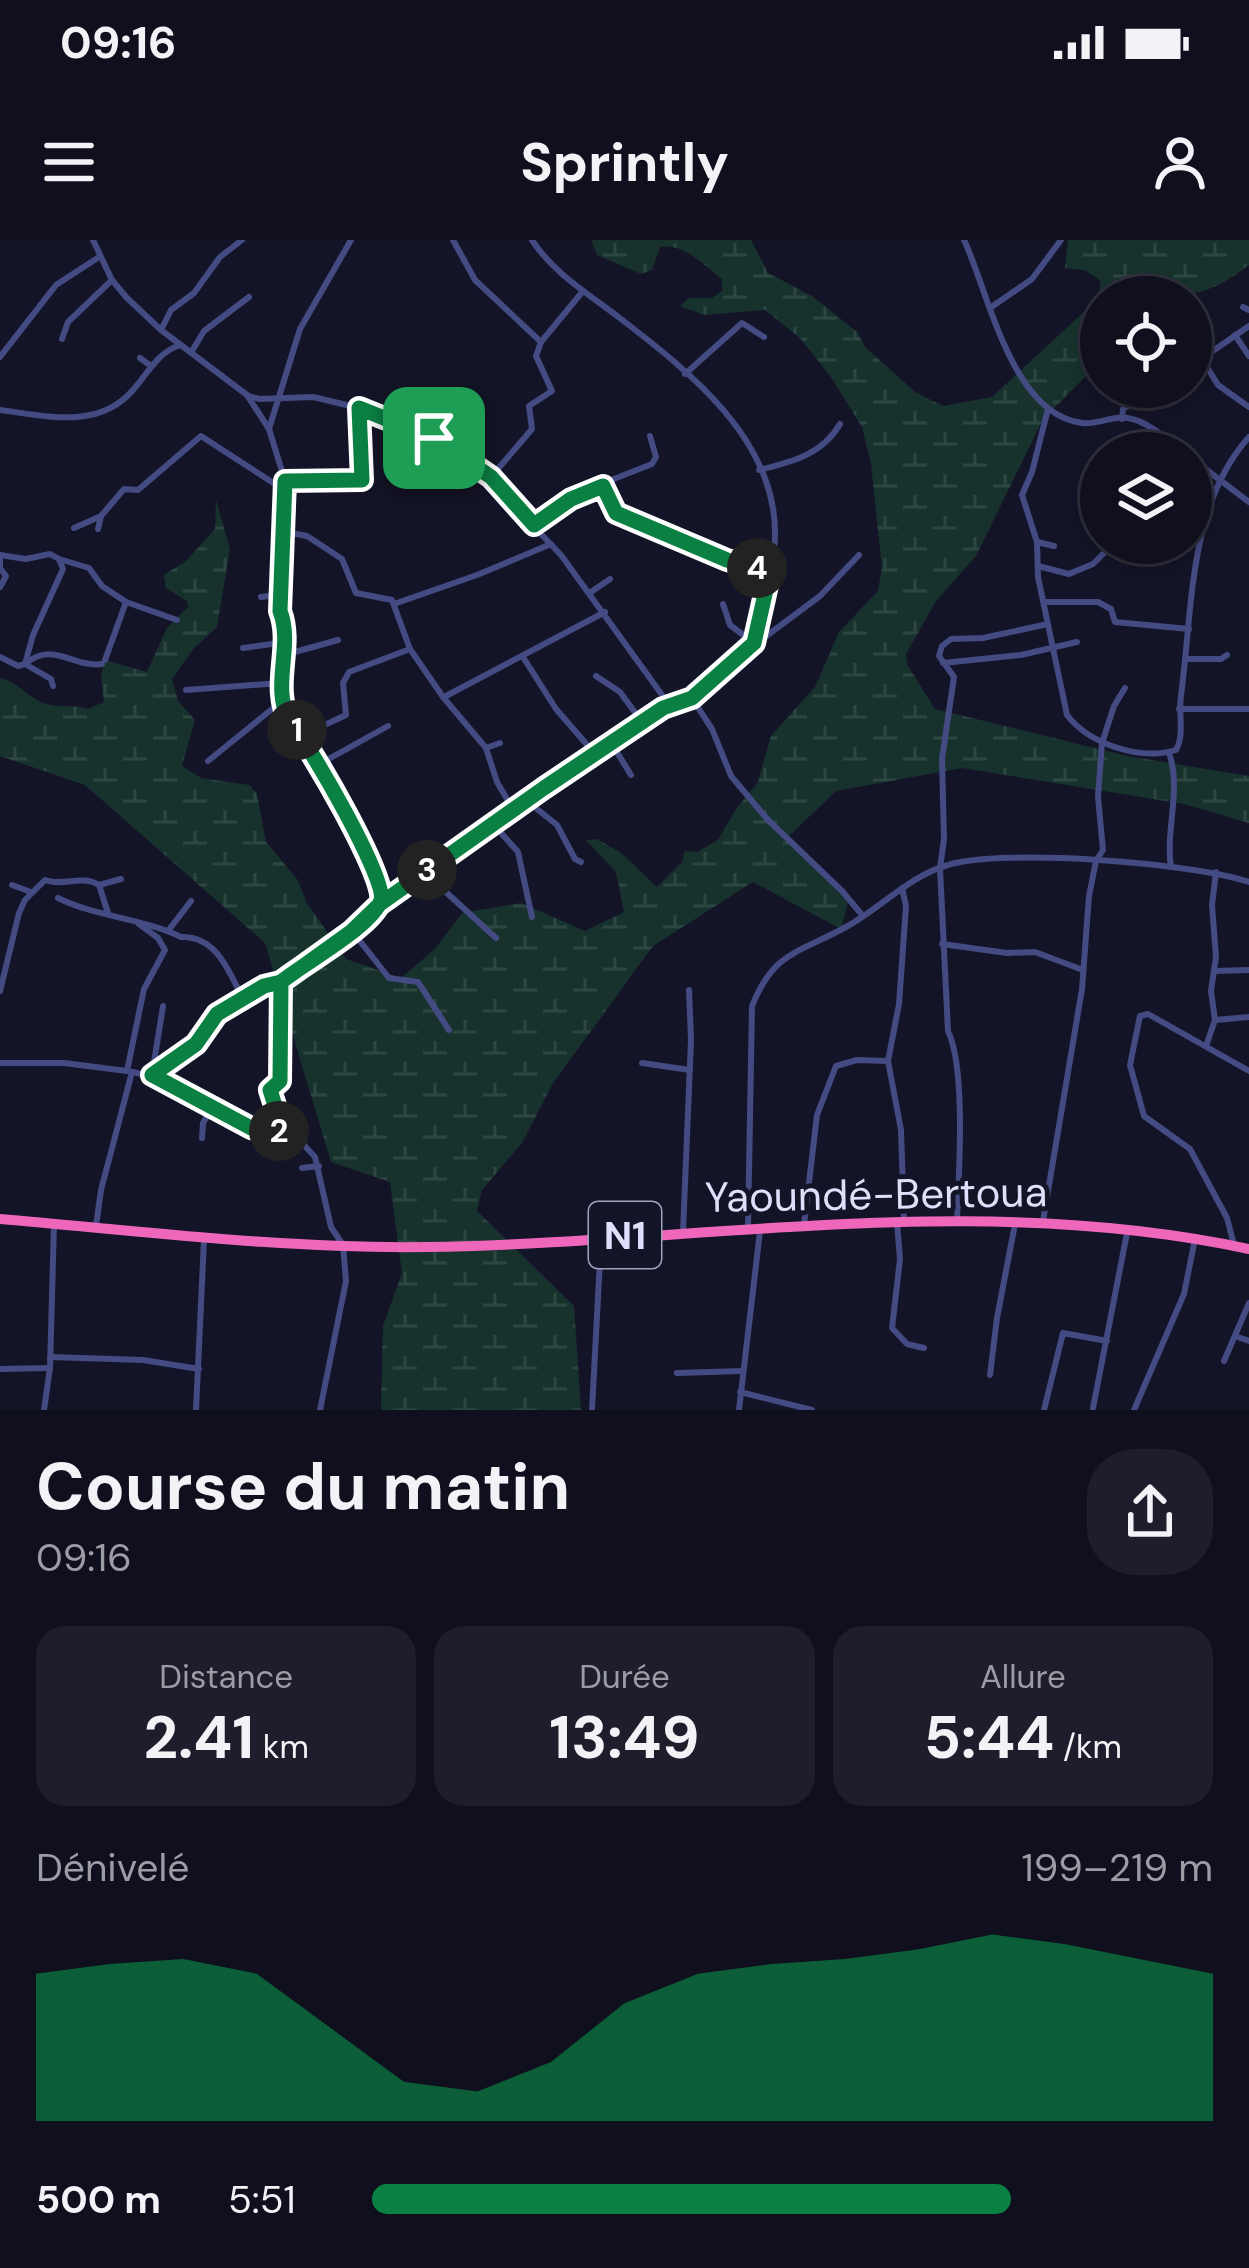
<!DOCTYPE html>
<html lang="fr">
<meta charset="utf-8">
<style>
:root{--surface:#0f0f1e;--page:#1d1d2b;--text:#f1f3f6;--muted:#9b9ca4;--line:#2f2f3c;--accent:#0b8043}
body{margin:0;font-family:"DM Sans",sans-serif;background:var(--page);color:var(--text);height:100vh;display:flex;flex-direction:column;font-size:45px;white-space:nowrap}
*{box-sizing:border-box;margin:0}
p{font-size:39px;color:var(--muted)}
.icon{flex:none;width:66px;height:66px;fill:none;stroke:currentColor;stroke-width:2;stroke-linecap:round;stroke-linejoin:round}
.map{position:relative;height:1170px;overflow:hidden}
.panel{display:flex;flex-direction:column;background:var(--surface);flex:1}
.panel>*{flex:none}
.buttons{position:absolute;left:1080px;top:36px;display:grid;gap:24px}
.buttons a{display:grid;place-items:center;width:132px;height:132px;border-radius:50%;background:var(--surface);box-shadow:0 6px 18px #0003,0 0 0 3px var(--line);font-size:60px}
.pin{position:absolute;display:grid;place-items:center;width:102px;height:102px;color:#fff;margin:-51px;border-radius:24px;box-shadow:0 6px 18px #0006}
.km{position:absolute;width:60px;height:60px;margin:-30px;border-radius:50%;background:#222;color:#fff;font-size:33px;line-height:60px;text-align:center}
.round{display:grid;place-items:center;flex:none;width:126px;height:126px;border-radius:48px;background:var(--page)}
.summary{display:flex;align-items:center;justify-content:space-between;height:204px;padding:0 36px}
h1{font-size:66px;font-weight:700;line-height:90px}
.figures{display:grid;grid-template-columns:repeat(3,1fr);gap:18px;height:204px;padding:12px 36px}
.figures div{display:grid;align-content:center;border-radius:30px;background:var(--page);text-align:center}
.figures b{font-size:60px;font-weight:700}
.figures small{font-size:33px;font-weight:400}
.figures p{font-size:33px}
.chart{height:336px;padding:24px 36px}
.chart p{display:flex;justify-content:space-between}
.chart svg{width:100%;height:216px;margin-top:12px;fill:var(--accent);opacity:.7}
ul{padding:0 36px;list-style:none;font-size:39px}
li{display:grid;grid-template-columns:192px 144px 1fr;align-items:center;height:90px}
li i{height:30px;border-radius:15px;background:var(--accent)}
.status{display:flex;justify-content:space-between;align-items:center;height:84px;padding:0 60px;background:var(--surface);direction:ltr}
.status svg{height:33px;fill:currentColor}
header{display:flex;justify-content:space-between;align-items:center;height:156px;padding:0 36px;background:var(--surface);font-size:54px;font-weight:700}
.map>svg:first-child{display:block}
.wetland{fill:url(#wetland-marsh)}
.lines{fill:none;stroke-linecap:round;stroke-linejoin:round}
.minor{stroke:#444a82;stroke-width:6}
.highway{stroke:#ee67ba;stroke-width:10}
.route-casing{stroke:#fff;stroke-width:24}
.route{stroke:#0b8043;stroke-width:15}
.labels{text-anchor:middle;stroke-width:10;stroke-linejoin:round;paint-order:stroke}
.shield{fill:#141428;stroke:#a2a2bc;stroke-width:3}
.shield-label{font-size:39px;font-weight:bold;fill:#dfdffb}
.street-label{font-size:42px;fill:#dfdffb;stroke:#141428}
</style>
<div class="status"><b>09:16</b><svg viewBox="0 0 49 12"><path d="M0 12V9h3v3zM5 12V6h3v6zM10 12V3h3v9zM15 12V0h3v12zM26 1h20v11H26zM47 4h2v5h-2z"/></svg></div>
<header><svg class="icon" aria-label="menu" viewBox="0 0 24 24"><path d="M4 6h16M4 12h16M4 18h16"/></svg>Sprintly<svg class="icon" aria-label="person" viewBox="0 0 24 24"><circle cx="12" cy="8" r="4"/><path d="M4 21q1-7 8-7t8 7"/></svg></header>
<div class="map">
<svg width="1249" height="1170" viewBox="0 0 1249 1170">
<defs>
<pattern id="wetland-marsh" width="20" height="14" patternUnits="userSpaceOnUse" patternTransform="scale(3)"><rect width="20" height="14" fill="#17322d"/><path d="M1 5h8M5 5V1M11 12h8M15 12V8" fill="none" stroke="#2d4642"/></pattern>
</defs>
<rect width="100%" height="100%" fill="#141428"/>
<path class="wetland" d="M591,0H751L768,33L812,56L857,92L866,108L915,152L943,166L992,157L1099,58L1100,40L1084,30L1065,28L1068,0H1249V25C1197,66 1164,57 1101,57V121L1043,179L976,316L936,361L906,414L908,426L935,469L1127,516L1249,536V583L1184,564L962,528L836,551L789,596L850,655L841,689L753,642L653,706L553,843L522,903L482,950L477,971L574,1066L581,1170H381L383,1086L402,1033L390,942L331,922L265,703L85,545L0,516V438C19,442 29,459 46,464C59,468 72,464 88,469L104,462L101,436L105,420L147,432L167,388L188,367L187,361L166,348L164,335L186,321L215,289L216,260L230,309L217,387L193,409L172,439L178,461L195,480L182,526L201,538L249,545L257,554L266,602L297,639L307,663L346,719L401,738L436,708L462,673L521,663L585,691L624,672L616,632L586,600L597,599L621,613L657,647L682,622L685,611L697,612L718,600L736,569L758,542L771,496L815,447L839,392L878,351L882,328L871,224L862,187L831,137L800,98L765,70L704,75L680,66L689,58H712L722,51V39C704,25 684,3 660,7L652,30L641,34L597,15Z"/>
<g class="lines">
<g class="minor">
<path d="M93,0L112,40L126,57L161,90L247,155L269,189L285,241L281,371C293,403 276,438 285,473L374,623L381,643L380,665"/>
<polyline points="453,0 475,40 541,102"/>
<path d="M532,0C554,34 589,54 621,79C690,132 776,200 775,294C775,329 761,368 755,403"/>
<path d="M964,0C989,53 1011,174 1082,183C1097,185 1114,175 1128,178C1148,181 1169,201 1184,213"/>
<polyline points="1243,67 1249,70"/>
<polyline points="990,68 1032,39 1061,0"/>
<polyline points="161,90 171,70 194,53 220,17 242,0"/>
<polyline points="1235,95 1249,116"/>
<polyline points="62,99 68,82 112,40"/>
<polyline points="192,111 204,91 249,57"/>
<polyline points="0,117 56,45 99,17"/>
<polyline points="140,118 151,126"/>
<polyline points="1202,119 1218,145 1249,167"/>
<polyline points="1191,126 1249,86"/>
<polyline points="685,134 742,83 764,97"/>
<polyline points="248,156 260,159 313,157 359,168 434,198 477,227 561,315 670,466"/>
<path d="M1048,169L1032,232L1022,255L1037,302L1038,337L1067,475C1089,504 1140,521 1176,510C1185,494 1178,473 1181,455C1193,368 1188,265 1249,197"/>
<path d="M0,170C46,176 99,190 133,150C149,132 157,113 180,105"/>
<polyline points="1122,179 1123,169 1160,147"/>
<polyline points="269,189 300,89 351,0"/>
<polyline points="1149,213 1150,188"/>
<polyline points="1191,218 1249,262"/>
<path d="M759,230C791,222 822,215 840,184"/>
<polyline points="491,237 532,189 529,166 552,151 536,116 541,102 583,51"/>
<polyline points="285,241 362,240 359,168"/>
<polyline points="596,246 608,251 610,267 616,273 727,320 769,332"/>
<polyline points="534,285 596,246 652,224 656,217 650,196"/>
<polyline points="74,288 101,276 124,249 138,250 201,196 284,250"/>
<polyline points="98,289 101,276"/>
<polyline points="286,292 307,296 342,319 356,353 392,360 410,409 443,457 486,508 497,542 514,571"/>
<polyline points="1037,302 1054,306"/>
<polyline points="0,315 26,319 50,314 59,319 63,329 33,395 25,424 18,426 0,417"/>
<polyline points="0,316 0,328 6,336 0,347"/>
<polyline points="59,319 89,328 102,346 126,362 105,420"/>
<polyline points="1038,326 1069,334 1093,324 1110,307"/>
<polyline points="591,352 610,339"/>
<polyline points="261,357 284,354"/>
<polyline points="126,362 177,380"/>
<polyline points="1045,362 1098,362 1111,369 1115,382 1189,389"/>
<polyline points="394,364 477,335 551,304"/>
<polyline points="723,364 730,385 754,403"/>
<polyline points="243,408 286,402"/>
<polyline points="284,415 338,400"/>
<polyline points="523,417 556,469 595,514"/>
<polyline points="1186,419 1221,419 1227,415"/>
<polyline points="943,423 1021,415 1077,402"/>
<polyline points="596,436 620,452 642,482"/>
<path d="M53,446L51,439L25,424C53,400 73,428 102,424"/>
<polyline points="186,450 281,443"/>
<polyline points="444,457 605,372"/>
<polyline points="693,460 712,489 731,536 768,580 842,651 863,676"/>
<polyline points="1179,469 1249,469"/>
<polyline points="301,496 346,475 343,443 349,432 410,409"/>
<polyline points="612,504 631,535"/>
<polyline points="486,508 500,503"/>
<path d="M1169,513C1182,548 1165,591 1171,627"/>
<polyline points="208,521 282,461"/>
<polyline points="316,526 388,486"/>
<polyline points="527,561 557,585 575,619 581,622"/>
<polyline points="494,585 518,612 532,677"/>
<polyline points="424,632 496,698"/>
<polyline points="12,645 31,652"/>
<polyline points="902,648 906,666 899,764 888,821 901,890 904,980"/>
<path d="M58,658C96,677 142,678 181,697C217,696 229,732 243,759"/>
<polyline points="108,673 99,645 121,639"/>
<polyline points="168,691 191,661"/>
<polyline points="352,691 389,738 418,742 449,790"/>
<polyline points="942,704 1007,713 1035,712 1083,730"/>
<polyline points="1214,731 1249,730"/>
<path d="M281,741C285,765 286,834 270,850L279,878L315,917L331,987L343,1005L346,1041L320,1170"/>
<path d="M0,751L19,673L25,660L45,640C64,647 81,634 99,645"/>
<polyline points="1215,780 1249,777"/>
<polyline points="1206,806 1215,780 1211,751 1216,717 1212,665 1216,632"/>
<polyline points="0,823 64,823 127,831 144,749 165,710 158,698 139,684"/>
<polyline points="642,823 690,830"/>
<path d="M127,831C182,838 235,901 288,889"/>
<polyline points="152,835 196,804 217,774 264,746 281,741 424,632 544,548 663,468 692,458 730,423 820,356 859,315"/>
<polyline points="152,835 163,766"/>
<polyline points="202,898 203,883 213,866"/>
<polyline points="302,928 319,926"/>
<path d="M957,979C959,935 966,828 948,791L940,628L944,599L942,519L954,437L939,416L942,406L951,399L983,398L1048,384"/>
<polyline points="1043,981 1082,749 1089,656 1096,621 1103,610 1098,557 1102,503 1114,466 1125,448"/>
<polyline points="897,982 900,1019 892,1088 907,1104 924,1108"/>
<polyline points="804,985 817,875 836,826 857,820 888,821"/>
<polyline points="96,986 101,950 132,832"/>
<path d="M748,988L752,766C774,711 799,713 846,687C881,668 909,636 948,625C1003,608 1194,623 1249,642"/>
<polyline points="683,992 691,800 689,750"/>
<polyline points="1234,1005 1227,978 1190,909 1144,876 1130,825 1140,776 1148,774 1249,831"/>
<polyline points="1235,1096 1249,1101"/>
<polyline points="50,1117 143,1120 199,1129"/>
<polyline points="1224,1121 1249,1063"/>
<polyline points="0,1129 50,1128"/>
<polyline points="677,1133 742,1131"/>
<polyline points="990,1135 997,1078 1015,984"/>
<polyline points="740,1152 812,1170"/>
<polyline points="1093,1168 1127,993"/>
<polyline points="44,1170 50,1128 54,984"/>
<polyline points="196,1170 204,1000"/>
<polyline points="592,1170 601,1001"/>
<polyline points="739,1170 760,991"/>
<polyline points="1044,1170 1063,1093 1107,1101"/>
<polyline points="1134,1170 1184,1054 1195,999"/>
</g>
<path class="highway" d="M0,979C141,991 284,1009 426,1007C701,1003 975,950 1249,1009"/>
</g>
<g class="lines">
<defs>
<path id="route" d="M434,198L359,168L362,240L285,241L280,371C294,407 270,446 290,482C308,502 387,639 381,660C373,686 304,723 281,742L280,841L270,850L279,878L288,889L271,893L251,888L152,835L196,804L217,774L264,746L281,742L352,691L380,664L544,548L663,468L692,458L754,403L770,332L727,320L616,273L603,246L571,259L534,285L491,237L434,198"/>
</defs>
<use href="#route" class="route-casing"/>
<use href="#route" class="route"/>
</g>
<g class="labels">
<rect class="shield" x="589" y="962" width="72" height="66" rx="9"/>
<g class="shield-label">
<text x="625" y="1009">N1</text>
</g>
<g class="street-label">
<text transform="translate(876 954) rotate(-1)" y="15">Yaoundé-Bertoua</text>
</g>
</g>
</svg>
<div class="buttons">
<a><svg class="icon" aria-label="locate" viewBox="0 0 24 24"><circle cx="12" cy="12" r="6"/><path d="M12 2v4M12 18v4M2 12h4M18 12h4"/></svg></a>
<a><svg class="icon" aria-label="layers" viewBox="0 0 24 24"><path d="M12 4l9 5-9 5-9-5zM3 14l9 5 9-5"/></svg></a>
</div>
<div class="pin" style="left:434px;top:198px;background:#1e9e55"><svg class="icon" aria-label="arrive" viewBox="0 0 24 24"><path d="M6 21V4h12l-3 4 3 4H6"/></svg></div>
<b class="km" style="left:297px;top:490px">1</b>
<b class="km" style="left:279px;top:891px">2</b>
<b class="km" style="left:427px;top:630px">3</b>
<b class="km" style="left:757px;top:328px">4</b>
</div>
<section class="panel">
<div class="summary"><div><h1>Course du matin</h1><p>09:16</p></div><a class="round"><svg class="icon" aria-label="share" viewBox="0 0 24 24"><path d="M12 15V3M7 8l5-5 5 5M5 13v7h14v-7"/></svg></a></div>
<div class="figures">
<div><p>Distance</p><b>2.41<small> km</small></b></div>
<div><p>Durée</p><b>13:49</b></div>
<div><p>Allure</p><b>5:44<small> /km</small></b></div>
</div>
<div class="chart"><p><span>Dénivelé</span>199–219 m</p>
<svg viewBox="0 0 160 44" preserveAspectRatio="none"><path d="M0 44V14L10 12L20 11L30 14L40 25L50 36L60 38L70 32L80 20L90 14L100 12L110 11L120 9L130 6L140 8L150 11L160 14V44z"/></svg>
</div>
<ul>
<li><b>500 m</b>5:51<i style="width:76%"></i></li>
</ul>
</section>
